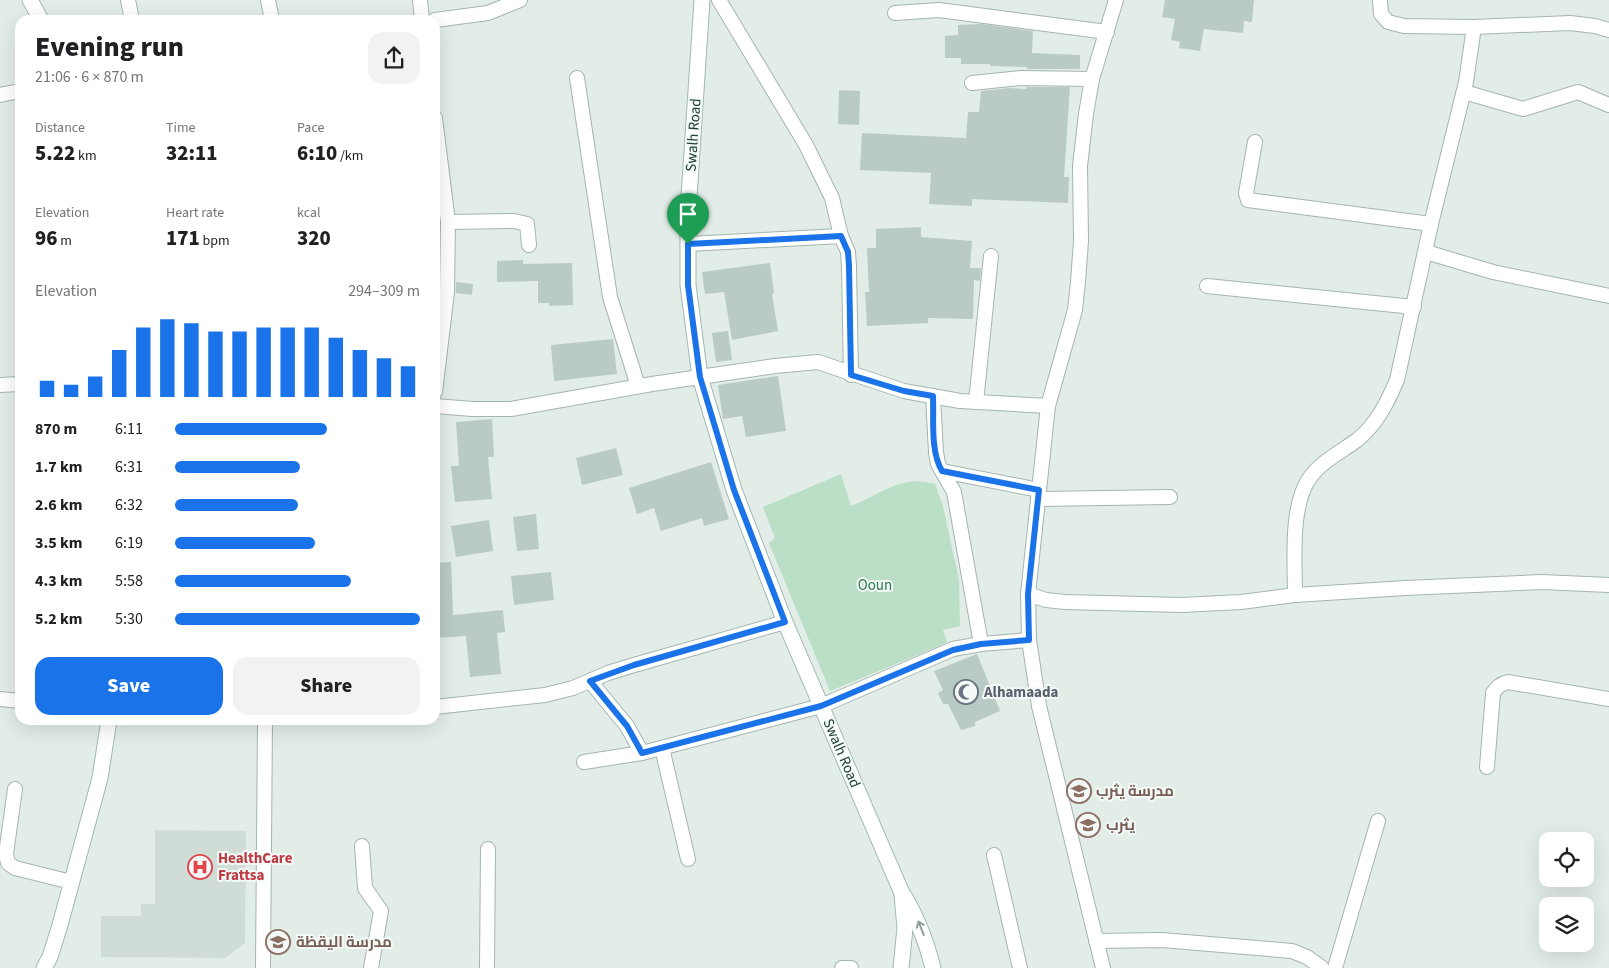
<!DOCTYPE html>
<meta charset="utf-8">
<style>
:root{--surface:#fff;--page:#f2f2f2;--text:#202124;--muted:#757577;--accent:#1a73e8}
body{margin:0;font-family:"Source Sans 3",Cairo,sans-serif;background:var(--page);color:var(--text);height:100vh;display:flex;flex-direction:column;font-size:19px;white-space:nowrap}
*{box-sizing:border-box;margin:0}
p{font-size:16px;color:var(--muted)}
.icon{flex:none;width:28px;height:28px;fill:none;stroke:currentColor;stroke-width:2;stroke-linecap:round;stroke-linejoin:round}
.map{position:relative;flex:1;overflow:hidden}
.drawer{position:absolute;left:15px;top:15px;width:425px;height:710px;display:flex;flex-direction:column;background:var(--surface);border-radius:15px;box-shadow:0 5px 20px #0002}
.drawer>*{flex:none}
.buttons{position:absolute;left:1539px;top:832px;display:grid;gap:10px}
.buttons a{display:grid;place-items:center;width:55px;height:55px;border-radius:10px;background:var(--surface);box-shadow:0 5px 20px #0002;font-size:25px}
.pin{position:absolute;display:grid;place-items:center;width:42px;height:42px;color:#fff;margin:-51px -21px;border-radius:50% 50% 50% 0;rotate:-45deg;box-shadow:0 0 5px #0007}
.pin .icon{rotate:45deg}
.round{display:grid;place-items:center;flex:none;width:52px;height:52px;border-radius:15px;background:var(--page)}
.headline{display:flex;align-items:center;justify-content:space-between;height:85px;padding:0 20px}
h1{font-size:28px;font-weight:800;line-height:38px}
.metrics{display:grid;grid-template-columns:repeat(3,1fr);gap:8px;height:85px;padding:5px 20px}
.metrics div{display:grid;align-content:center}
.metrics b{font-size:21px;font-weight:800}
.metrics small{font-size:14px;font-weight:400}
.metrics p{font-size:14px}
.chart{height:140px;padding:10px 20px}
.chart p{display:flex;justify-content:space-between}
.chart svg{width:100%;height:90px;margin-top:5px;stroke:var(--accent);stroke-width:6}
.button{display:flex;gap:10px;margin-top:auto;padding:10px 20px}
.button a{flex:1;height:58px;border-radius:15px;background:var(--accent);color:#fff;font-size:20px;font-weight:800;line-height:58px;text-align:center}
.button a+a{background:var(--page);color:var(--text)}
ul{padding:0 20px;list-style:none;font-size:16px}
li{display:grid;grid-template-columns:80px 60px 1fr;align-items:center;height:38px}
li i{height:12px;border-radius:6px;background:var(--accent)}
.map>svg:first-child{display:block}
.built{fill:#d0ddd7}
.green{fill:#badfc6}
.building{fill:#bacac4}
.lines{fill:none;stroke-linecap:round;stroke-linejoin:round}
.street-casing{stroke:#a4b5b0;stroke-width:16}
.secondary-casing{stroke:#9fb9b1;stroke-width:17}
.street{stroke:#fff;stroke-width:14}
.secondary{stroke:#fff;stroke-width:15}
.oneway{stroke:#909e9c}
.route-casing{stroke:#fff;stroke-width:10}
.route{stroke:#1a73e8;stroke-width:6}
.labels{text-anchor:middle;stroke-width:4;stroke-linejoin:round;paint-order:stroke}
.street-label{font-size:15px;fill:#213e38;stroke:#f2f9f6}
.park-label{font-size:15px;fill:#2a774b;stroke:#f2f9f6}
.worship-label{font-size:15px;font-weight:bold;fill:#5b616d;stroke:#f2f9f6;text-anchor:start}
.education-label{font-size:15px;font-weight:bold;fill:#785e54;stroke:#f2f9f6;text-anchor:start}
.health-label{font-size:15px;font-weight:bold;fill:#be3a42;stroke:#f2f9f6;text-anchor:start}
</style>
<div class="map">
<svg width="1609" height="968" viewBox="0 0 1609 968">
<rect width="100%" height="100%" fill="#e2ede8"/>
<polygon class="built" points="155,830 246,831 245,943 225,958 101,957 101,916 141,916 141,904 155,904"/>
<path class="green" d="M841,474L851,506C883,494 900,474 935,484L943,506L959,580L960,626L943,630L947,642L937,647L830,691L769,543L775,538L763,507Z"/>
<g class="building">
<polygon points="1165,0 1254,0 1252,22 1244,21 1243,33 1204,29 1200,51 1179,48 1180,42 1171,40 1175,19 1162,17"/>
<polygon points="982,24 1033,31 1032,53 1080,55 1080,69 1027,69 1027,67 990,66 990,64 961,64 961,58 945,58 945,36 958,35 958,25"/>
<polygon points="1026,87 1070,87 1064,177 1069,177 1068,203 972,199 972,206 929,204 931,173 860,170 862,133 966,138 968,112 979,112 981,91 1009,88 1026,89"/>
<polygon points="839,90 860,91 859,125 838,124"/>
<polygon points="921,227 921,237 972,241 970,268 981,268 980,281 974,280 973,319 928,318 928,323 867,326 865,292 869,292 867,248 876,248 876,229"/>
<polygon points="523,260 523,264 572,263 573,305 549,306 549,303 538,303 538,281 497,282 497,261"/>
<polygon points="770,263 774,293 772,294 778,331 732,340 724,292 705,294 702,272"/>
<polygon points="456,282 473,284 472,295 456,293"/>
<polygon points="728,331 732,360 716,362 712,333"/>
<polygon points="613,339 617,374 554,381 551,345"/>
<polygon points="778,376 786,431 746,437 742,416 723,419 718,385"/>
<polygon points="492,419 494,457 488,457 492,499 455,502 451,466 459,466 456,422"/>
<polygon points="616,448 623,475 582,485 576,458"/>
<polygon points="711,462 729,519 704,526 702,518 661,531 654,508 637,514 629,488"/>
<polygon points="536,514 539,549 517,551 513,517"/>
<polygon points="489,520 493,551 456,557 451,526"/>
<polygon points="451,562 453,615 503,610 505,632 497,633 501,674 470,677 466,636 435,638 435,563"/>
<polygon points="551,572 554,600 514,605 511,576"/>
<polygon points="977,654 1000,711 975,722 975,726 961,730 948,704 943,704 938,693 943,690 934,671"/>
</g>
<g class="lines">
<defs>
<g id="street">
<polyline points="128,0 132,20"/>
<polyline points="268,0 272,20"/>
<polyline points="420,0 422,20"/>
<polyline points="719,0 806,145 832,198 841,236"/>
<polyline points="1380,0 1381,14 1388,22 1404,26 1474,27 1570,23 1595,26 1609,30"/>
<polyline points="895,13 939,10 1107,32"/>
<polyline points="435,20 488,13 520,0"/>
<polyline points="577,78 610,297 638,386"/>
<polyline points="972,83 1021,78 1092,79"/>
<polyline points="1464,92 1523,109 1578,92 1609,105"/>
<polyline points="0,95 20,91"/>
<polyline points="435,118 448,222 447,292 435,392"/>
<polyline points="1255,142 1246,193 1248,200 1431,224"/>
<polyline points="448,222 514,221 527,224 529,245"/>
<polyline points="688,244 841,236 848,252 849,266 851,375"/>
<polyline points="1426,252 1493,272 1609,296"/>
<polyline points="1207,286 1414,307"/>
<polyline points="0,385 20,384"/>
<polyline points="933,396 936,452 938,464 954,492 981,644"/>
<polyline points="976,402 991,256"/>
<polyline points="435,406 472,409 511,409 652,384 775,366 818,362 904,391 960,401 1048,406"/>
<polyline points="942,471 1039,490"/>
<polyline points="1038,499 1170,497"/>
<polyline points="1028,594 1046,600 1065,602 1182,605 1241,602 1295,595 1405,588 1542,582 1609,585"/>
<path d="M1295,595C1295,562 1290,507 1309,479C1320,462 1341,452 1357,440C1377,424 1387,403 1397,380L1431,224L1466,82L1474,27"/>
<polyline points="590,681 627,726 642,753"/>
<polyline points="0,699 20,701"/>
<polyline points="435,707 545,695 573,688 608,673 634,665 785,622"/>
<polyline points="662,748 688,859"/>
<polyline points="584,762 642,753 821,706 953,649 981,644 1029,640"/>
<path d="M1487,767L1493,693C1497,687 1500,684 1508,682L1609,699"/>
<polyline points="15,789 6,854 8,863 15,868 71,882"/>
<polyline points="362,846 365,888 381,911 371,968"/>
<polyline points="994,855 1020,968"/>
<polyline points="1096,941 1162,940 1292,951 1307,957 1322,968"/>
<polyline points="263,968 265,720"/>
<polyline points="487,968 488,849"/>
<polyline points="842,968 851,968"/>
<polyline points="1103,968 1039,706 1029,640 1028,594 1048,406 1075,310 1078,282 1081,241 1080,166 1086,114 1092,79 1116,0"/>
<polyline points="1335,968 1378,821"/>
</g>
<g id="secondary">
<polyline points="30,0 41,20"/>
<path d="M702,0L688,212V285L700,377L734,490L785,622L901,891C917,916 926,940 933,968"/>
<polyline points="44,968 50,957 60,925 100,778 109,720"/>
<polyline points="901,968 905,928 902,895"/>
</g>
</defs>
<use href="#street" class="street-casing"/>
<use href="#secondary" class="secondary-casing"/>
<use href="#street" class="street"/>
<use href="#secondary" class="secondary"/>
</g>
<defs><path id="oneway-shaft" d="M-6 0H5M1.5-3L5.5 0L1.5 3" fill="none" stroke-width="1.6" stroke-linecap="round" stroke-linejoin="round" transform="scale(1.25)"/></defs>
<use class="oneway" href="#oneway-shaft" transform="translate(921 928) rotate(-112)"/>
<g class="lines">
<defs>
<path id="route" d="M841,236L848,252L849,266L851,375L904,391L933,396C934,419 930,451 942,471L1039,490L1028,594L1029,640L981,644L953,650L821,706L642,753L627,726L590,681L634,665L785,622L734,490L700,377L688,285V244Z"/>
</defs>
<use href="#route" class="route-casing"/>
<use href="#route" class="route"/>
</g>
<defs>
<symbol id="mosque-ring" viewBox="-11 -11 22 22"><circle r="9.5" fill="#f2f9f6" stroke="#6b7280" stroke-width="1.5"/><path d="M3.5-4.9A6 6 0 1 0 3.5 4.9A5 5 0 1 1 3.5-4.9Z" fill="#6b7280"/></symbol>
<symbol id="school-ring" viewBox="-11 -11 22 22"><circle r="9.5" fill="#f2f9f6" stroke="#8d6e63" stroke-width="1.5"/><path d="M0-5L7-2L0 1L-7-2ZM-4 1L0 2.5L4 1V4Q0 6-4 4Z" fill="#8d6e63"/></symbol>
<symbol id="hospital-ring" viewBox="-11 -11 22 22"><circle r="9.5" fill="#f2f9f6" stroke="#e0444e" stroke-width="1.5"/><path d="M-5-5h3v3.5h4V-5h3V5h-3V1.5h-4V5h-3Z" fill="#e0444e"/></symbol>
</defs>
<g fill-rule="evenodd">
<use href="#mosque-ring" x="952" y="678" width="28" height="28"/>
<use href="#school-ring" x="1065" y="777" width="28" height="28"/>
<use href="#school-ring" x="1074" y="811" width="28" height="28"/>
<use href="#hospital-ring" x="186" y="853" width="28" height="28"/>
<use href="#school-ring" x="264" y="928" width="28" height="28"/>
</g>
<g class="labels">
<g class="street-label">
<text transform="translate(693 135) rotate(-86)" y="5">Swalh Road</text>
<text transform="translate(842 753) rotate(67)" y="5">Swalh Road</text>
</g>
<g class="park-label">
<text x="875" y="590">Ooun</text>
</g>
<g class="worship-label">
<text x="984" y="697">Alhamaada</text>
</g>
<g class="education-label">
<text x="1096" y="796">مدرسة يثرب</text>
<text x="1106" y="830">يثرب</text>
<text x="296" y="947">مدرسة اليقظة</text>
</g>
<g class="health-label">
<text x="218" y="863">HealthCare<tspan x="218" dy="17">Frattsa</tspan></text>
</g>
</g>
</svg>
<div class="buttons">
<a><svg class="icon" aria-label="locate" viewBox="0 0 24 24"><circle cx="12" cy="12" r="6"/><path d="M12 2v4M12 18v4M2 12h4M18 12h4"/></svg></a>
<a><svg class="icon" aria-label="layers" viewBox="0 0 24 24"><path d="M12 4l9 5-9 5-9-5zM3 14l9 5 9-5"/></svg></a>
</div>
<div class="pin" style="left:688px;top:244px;background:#1e9e55"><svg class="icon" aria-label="arrive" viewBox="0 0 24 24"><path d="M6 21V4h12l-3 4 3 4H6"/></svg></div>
<section class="drawer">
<div class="headline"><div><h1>Evening run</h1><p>21:06 · 6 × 870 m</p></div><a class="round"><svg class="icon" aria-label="share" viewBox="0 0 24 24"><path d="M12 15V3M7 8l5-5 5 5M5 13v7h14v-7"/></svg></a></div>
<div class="metrics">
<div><p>Distance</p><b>5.22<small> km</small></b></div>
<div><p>Time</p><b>32:11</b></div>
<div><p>Pace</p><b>6:10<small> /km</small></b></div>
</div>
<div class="metrics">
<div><p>Elevation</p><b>96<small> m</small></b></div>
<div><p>Heart rate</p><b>171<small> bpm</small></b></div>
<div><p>kcal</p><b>320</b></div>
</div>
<div class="chart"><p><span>Elevation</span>294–309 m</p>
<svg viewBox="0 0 160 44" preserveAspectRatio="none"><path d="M5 44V36M15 44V38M25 44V34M35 44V21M45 44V10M55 44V6M65 44V8M75 44V12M85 44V12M95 44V10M105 44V10M115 44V10M125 44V15M135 44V21M145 44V25M155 44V29"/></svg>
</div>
<ul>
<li><b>870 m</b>6:11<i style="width:62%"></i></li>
<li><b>1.7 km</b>6:31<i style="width:51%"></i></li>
<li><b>2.6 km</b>6:32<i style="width:50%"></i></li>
<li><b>3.5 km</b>6:19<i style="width:57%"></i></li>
<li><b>4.3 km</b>5:58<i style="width:72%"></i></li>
<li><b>5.2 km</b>5:30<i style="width:100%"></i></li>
</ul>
<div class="button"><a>Save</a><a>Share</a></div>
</section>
</div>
